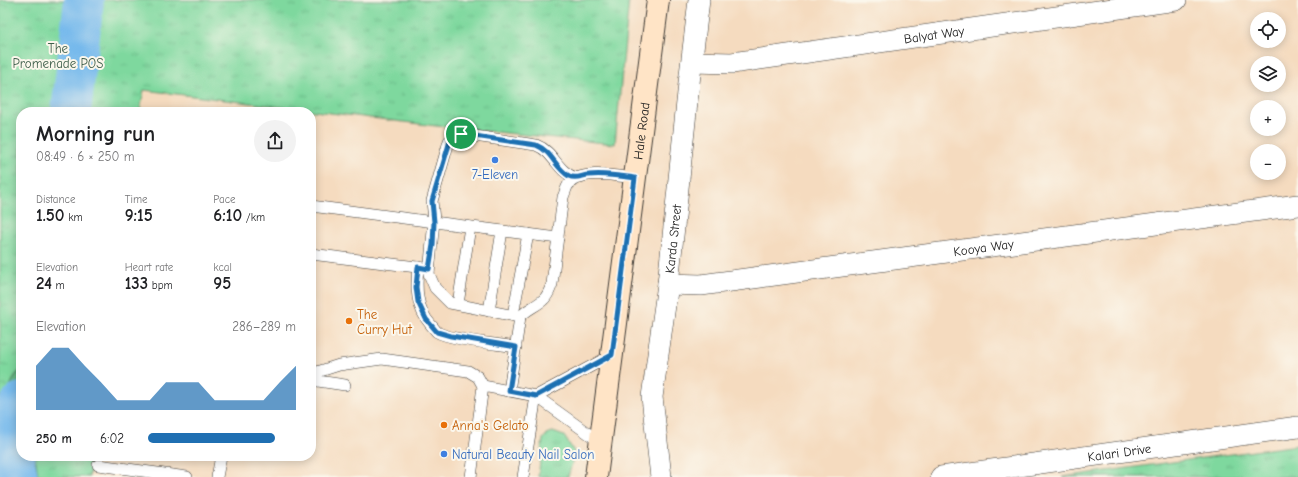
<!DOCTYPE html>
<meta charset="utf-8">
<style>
:root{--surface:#fff;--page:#f2f2f2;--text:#202124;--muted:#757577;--accent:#1f6fb2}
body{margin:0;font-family:"Comic Neue",sans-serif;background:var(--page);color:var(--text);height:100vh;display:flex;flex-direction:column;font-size:15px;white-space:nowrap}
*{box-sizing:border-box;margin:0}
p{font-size:13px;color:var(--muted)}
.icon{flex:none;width:22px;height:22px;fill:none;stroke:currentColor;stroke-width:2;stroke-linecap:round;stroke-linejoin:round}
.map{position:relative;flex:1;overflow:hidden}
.details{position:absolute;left:16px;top:107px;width:300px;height:354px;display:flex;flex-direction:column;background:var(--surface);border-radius:16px;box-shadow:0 2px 10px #0003}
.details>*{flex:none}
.controls{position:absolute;left:1250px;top:12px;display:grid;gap:8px}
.controls a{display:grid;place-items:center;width:36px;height:36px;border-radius:50%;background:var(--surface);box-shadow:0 2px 10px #0003;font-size:20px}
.pin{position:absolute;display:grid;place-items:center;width:34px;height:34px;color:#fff;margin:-17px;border:2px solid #fff;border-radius:50%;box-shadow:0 1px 4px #0007}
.round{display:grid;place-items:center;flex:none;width:42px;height:42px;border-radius:21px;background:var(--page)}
.overview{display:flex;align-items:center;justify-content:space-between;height:68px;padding:0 20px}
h1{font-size:22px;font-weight:700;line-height:30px}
.metrics{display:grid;grid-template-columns:repeat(3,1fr);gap:6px;height:68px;padding:4px 20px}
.metrics div{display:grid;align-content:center}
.metrics b{font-size:17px;font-weight:700}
.metrics small{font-size:11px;font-weight:400}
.metrics p{font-size:11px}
.chart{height:112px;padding:8px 20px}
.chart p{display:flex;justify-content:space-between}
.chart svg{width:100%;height:72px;margin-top:4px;fill:var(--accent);opacity:.7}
ul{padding:0 20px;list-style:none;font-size:13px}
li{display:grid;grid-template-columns:64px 48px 1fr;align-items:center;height:30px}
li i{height:10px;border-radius:5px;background:var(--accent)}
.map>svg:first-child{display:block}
.grass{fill:url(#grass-tufts);stroke:#4d7a5d}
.forest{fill:url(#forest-crowns);stroke:#416a50}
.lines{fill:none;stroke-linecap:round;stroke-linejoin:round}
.river{stroke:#76b9ec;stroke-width:40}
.lane-casing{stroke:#3d3934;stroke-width:12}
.street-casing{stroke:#3d3934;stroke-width:22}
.secondary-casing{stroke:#3d3934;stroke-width:24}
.lane{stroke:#fff;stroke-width:11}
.street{stroke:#fff;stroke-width:21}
.secondary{stroke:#ffe4c6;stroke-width:22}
.route-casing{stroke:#fff;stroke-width:8}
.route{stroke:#1f6fb2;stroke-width:5}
.shop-dot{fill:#3f7fe0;stroke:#fbf7ec;stroke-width:1.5}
.food-dot{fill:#e8710a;stroke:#fbf7ec;stroke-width:1.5}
.labels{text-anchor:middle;stroke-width:4;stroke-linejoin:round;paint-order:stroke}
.street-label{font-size:13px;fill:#1c1c1c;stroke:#fbf7ec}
.park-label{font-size:13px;fill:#3e5e4a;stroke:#fbf7ec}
.shop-label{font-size:13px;fill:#366cbe;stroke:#fbf7ec}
.food-label{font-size:13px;fill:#c56008;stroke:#fbf7ec;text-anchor:start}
</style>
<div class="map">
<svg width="1298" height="477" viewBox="0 0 1298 477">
<defs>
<pattern id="grass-tufts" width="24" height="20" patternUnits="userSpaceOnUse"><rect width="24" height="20" fill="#7ed89e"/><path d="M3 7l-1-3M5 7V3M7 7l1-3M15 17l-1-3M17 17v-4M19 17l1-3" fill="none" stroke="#6cb988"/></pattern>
<pattern id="forest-crowns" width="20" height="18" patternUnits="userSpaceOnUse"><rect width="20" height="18" fill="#66b885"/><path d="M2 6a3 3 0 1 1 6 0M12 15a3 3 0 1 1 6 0" fill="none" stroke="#53956c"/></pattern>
</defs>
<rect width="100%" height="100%" fill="#fbf7ec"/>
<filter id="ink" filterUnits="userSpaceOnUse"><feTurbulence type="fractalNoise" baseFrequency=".025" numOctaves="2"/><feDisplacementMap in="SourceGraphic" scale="8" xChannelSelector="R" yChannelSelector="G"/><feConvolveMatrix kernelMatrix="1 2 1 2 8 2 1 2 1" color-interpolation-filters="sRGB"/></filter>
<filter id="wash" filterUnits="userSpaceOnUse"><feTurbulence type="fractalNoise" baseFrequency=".012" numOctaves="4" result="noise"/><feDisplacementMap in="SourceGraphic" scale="16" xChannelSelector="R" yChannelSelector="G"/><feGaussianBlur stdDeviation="0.9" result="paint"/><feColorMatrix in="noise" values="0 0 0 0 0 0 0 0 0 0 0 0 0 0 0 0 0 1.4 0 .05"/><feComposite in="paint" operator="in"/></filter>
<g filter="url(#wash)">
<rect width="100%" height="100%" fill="#f5dbbf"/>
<g class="grass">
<polygon points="0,0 629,0 615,144 436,126 144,90 140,112 21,112 21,456 92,456 89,477 0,477"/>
<polygon points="553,432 564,436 575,453 568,477 538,477 543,439 548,433"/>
<polygon points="1298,445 1298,477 1062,477"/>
</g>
<path class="forest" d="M21,369V456H35L38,477H7V472C1,441 0,389 21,369Z"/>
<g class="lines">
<g class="river">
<polyline points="71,112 84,0"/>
<path d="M18,477C15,463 7,429 13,415C15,411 18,406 21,402"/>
</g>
</g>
</g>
<g filter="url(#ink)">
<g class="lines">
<defs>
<g id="lane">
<polyline points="311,206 558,238"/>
<polyline points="311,254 425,268"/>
<path d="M418,267C416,289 416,308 431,325C433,327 435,330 437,332C450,340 498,344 516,347"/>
<polyline points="458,304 470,227"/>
<polyline points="489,311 502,231"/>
<polyline points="513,315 528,234"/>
<path d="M520,317L450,303L435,288L429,274L434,220L432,201L449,141L452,138L461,134L536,145C555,152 557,173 577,178"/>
<polyline points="311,374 339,365 382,359 468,371 478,377 483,386 471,477"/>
<polyline points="311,380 345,385"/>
<polyline points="483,386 536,396 523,477"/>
<path d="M509,391L520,317C527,309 535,307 543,300C548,296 550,289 552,284L563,197C565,193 566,188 568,185C581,168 617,176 635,178"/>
<polyline points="600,442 536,396 612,355"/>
<polyline points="98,465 187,477"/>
<polyline points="217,477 221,456"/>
</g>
<g id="street">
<path id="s1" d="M692,62L732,63L1176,0"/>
<path id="s2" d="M668,284L701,285L1298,205"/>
<path id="s3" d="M661,477L652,397L668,284L689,83L699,0"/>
<path id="s4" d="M941,477L1298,427"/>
</g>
<g id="secondary">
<path id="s5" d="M596,477L658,0"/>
</g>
</defs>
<use href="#lane" class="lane-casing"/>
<use href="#street" class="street-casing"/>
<use href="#secondary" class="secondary-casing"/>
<use href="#lane" class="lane"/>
<use href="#street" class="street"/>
<use href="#secondary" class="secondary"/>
</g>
</g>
<g class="lines" filter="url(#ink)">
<defs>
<path id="route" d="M461,134L536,145C553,152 554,167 569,176C576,180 582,175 589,175C604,173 620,176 635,178L612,355L536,396L509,391L516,347L451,336L437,332L426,319L418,302L416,287L418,267L429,269L433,245L434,222L432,201L450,141L452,138Z"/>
</defs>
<use href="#route" class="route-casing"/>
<use href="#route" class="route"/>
</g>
<g class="shop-dot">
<circle cx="495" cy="160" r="4"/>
<circle cx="444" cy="454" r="4"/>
</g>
<g class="food-dot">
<circle cx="349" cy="321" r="4"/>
<circle cx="444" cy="425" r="4"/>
</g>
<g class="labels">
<g class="street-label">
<text dy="5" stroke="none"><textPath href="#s1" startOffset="244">Balyat Way</textPath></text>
<text dy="5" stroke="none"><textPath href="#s5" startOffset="349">Hale Road</textPath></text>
<text dy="5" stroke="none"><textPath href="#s3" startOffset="240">Karda Street</textPath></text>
<text dy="5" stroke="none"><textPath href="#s2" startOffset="318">Kooya Way</textPath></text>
<text dy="5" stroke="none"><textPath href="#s4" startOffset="180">Kalari Drive</textPath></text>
</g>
<g class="park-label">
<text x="58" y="53">The<tspan x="58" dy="15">Promenade POS</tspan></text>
</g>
<g class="shop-label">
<text x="495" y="179">7-Eleven</text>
<text x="452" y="459" text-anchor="start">Natural Beauty Nail Salon</text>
</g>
<g class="food-label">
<text x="357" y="319">The<tspan x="357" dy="15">Curry Hut</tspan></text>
<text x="452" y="430">Anna's Gelato</text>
</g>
</g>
</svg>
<div class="controls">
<a><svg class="icon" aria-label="locate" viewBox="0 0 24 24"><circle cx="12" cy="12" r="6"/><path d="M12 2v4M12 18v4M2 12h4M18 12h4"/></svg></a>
<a><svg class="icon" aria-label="layers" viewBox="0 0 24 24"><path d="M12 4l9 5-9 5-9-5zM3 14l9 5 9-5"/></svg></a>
<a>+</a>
<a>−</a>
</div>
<div class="pin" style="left:461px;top:134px;background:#1e9e55"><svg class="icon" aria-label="arrive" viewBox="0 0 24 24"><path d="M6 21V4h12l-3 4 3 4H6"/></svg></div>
<section class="details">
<div class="overview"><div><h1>Morning run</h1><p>08:49 · 6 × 250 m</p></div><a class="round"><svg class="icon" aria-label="share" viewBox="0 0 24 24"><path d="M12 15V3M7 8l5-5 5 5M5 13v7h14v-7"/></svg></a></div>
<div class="metrics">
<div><p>Distance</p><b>1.50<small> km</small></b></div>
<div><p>Time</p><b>9:15</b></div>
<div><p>Pace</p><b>6:10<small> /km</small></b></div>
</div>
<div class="metrics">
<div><p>Elevation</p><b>24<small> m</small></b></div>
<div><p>Heart rate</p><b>133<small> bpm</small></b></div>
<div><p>kcal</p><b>95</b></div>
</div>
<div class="chart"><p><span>Elevation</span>286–289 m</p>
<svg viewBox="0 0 160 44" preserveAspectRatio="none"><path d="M0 44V17L10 6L20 6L30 17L40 27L50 38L60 38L70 38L80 27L90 27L100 27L110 38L120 38L130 38L140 38L150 27L160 17V44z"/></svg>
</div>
<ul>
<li><b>250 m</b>6:02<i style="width:86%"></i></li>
</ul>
</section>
</div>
